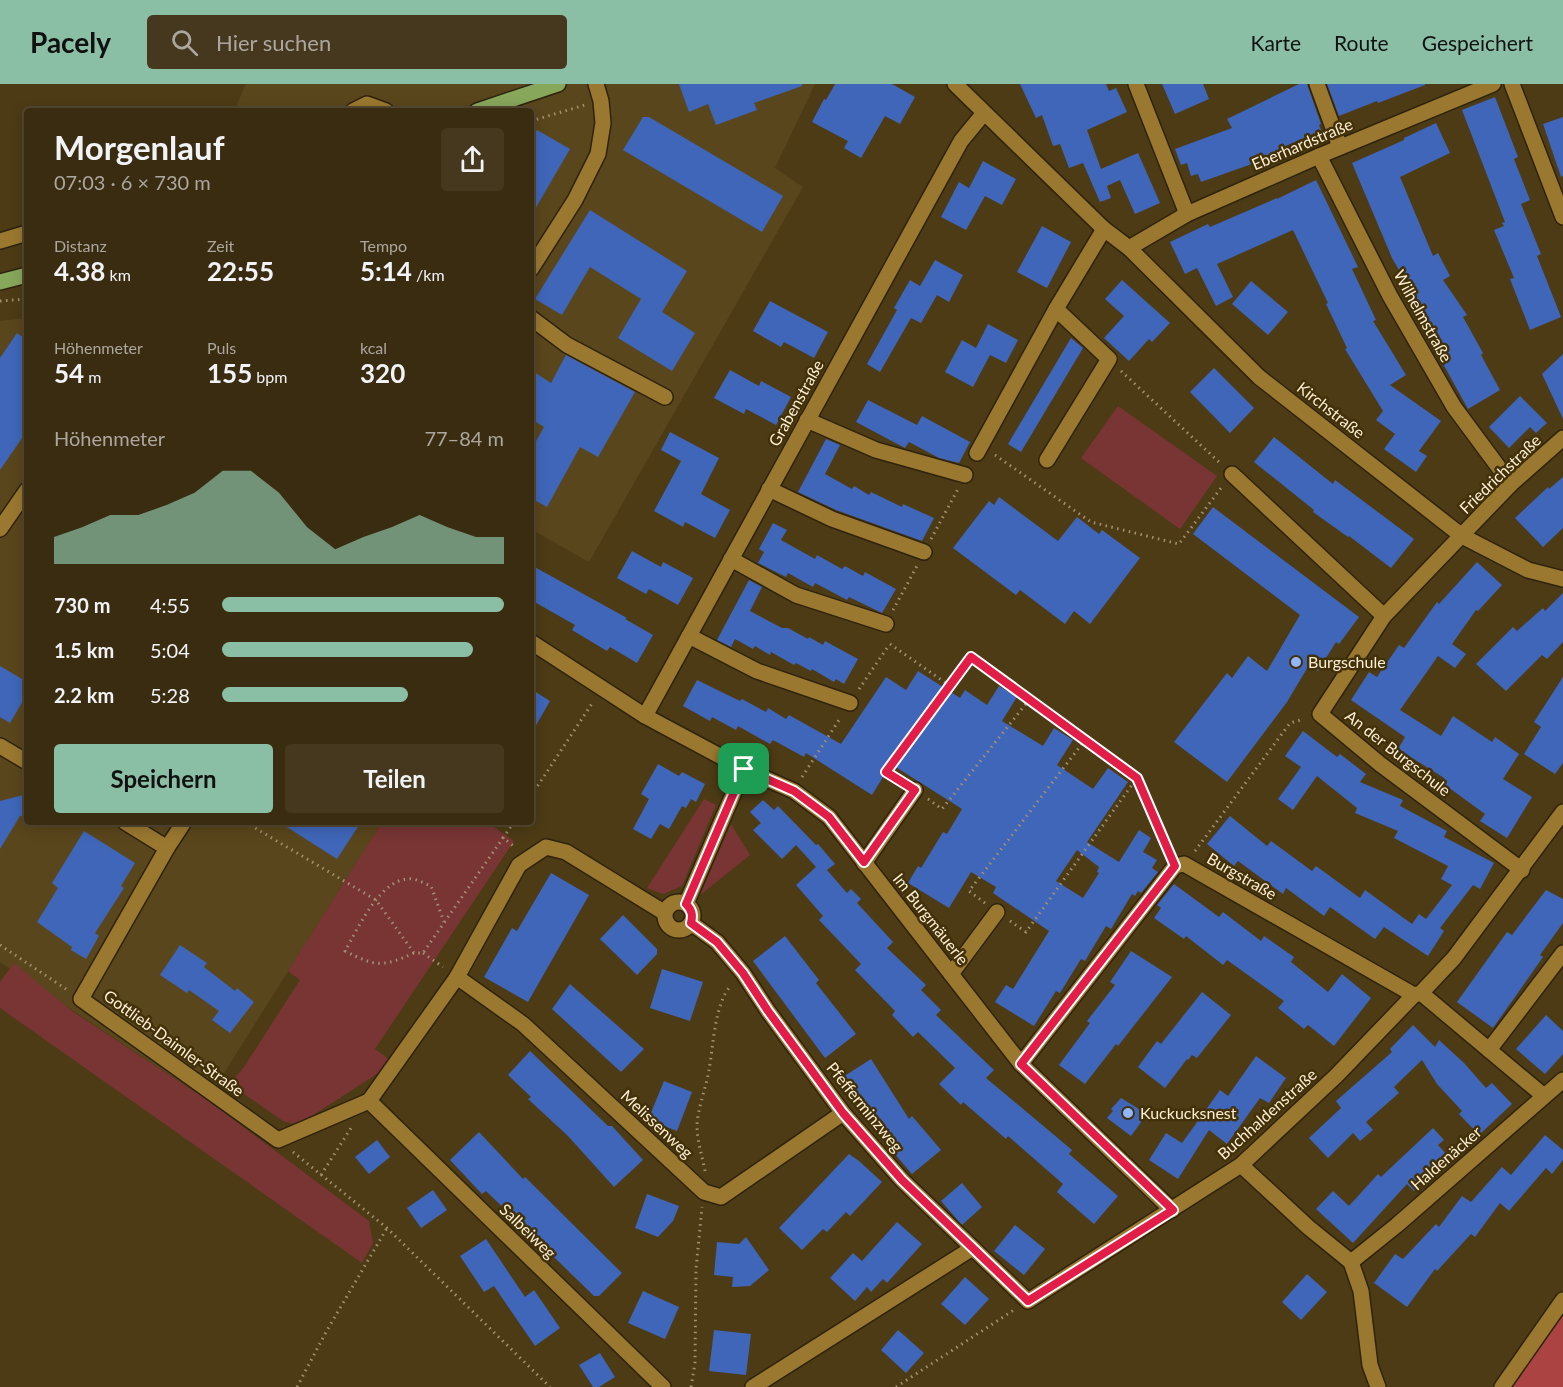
<!DOCTYPE html>
<html lang="de">
<meta charset="utf-8">
<style>
:root{--surface:#3a2c10;--page:#45381e;--text:#f1f3f6;--muted:#aba79f;--line:#544830;--accent:#8abfa5}
body{margin:0;font-family:Lato,sans-serif;background:var(--page);color:var(--text);height:100vh;display:flex;flex-direction:column;font-size:22px;white-space:nowrap}
*{box-sizing:border-box;margin:0}
p{font-size:20px;color:var(--muted)}
.icon{flex:none;width:33px;height:33px;fill:none;stroke:currentColor;stroke-width:2;stroke-linecap:round;stroke-linejoin:round}
.map{position:relative;flex:1;overflow:hidden}
.panel{position:absolute;left:24px;top:24px;width:510px;height:717px;display:flex;flex-direction:column;background:var(--surface);border-radius:6px;box-shadow:0 3px 15px #0003,0 0 0 2px var(--line)}
.panel>*{flex:none}
.pin{position:absolute;display:grid;place-items:center;width:51px;height:51px;color:#fff;margin:-26px;border-radius:12px;box-shadow:0 3px 9px #0006}
.round{display:grid;place-items:center;flex:none;width:63px;height:63px;border-radius:6px;background:var(--page)}
.overview{display:flex;align-items:center;justify-content:space-between;height:102px;padding:0 30px}
h1{font-size:33px;font-weight:700;line-height:45px}
.figures{display:grid;grid-template-columns:repeat(3,1fr);gap:9px;height:102px;padding:6px 30px}
.figures div{display:grid;align-content:center}
.figures b{font-size:26px;font-weight:700}
.figures small{font-size:16px;font-weight:400}
.figures p{font-size:16px}
.chart{height:168px;padding:12px 30px}
.chart p{display:flex;justify-content:space-between}
.chart svg{width:100%;height:108px;margin-top:6px;fill:var(--accent);opacity:.7}
.action{display:flex;gap:12px;margin-top:auto;padding:12px 30px}
.action a{flex:1;height:69px;border-radius:6px;background:var(--accent);color:#111;font-size:24px;font-weight:700;line-height:69px;text-align:center}
.action a+a{background:var(--page);color:var(--text)}
ul{padding:0 30px;list-style:none;font-size:20px}
li{display:grid;grid-template-columns:96px 72px 1fr;align-items:center;height:45px}
li i{height:15px;border-radius:8px;background:var(--accent)}
header{display:flex;align-items:center;gap:36px;box-sizing:border-box;height:84px;padding:0 30px;background:var(--accent);color:#111}
header strong{font-size:28px}
nav{display:flex;gap:33px;margin-inline-start:auto;font-size:21px}
.search{width:420px;height:54px;background:var(--page);display:flex;align-items:center;gap:15px;box-sizing:border-box;padding:0 21px;border-radius:6px;color:var(--muted);font-size:22px}
.map>svg:first-child{display:block}
.built{fill:#5a461c}
.green{fill:#783534}
.forest{fill:#ab4343}
.building{fill:#3f66b9;fill-rule:evenodd}
.lines{fill:none;stroke-linecap:round;stroke-linejoin:round}
.minor-casing{stroke:#2e230d;stroke-width:18}
.major-casing{stroke:#2e230d;stroke-width:18}
.path{stroke:#a19170;stroke-width:3;stroke-dasharray:1.5 4.5;stroke-linecap:butt}
.minor{stroke:#9a7830;stroke-width:15}
.major{stroke:#87a75b;stroke-width:15}
.route-casing{stroke:#fff;stroke-width:12}
.route{stroke:#e11d48;stroke-width:8}
.poi-dot{fill:#93b7fd;stroke:#423109;stroke-width:2}
.labels{text-anchor:middle;stroke-width:5;stroke-linejoin:round;paint-order:stroke}
.street-label{font-size:16px;fill:#fdeed3;stroke:#423109}
.poi-label{font-size:16px;fill:#fdeed3;stroke:#423109;text-anchor:start}
</style>
<header>
<strong>Pacely</strong>
<div class="search"><svg class="icon" aria-label="search" viewBox="0 0 24 24"><circle cx="10" cy="10" r="6"/><path d="M15 15l6 6"/></svg>Hier suchen</div>
<nav><a>Karte</a><a>Route</a><a>Gespeichert</a></nav>
</header>
<div class="map">
<svg width="1563" height="1303" viewBox="0 0 1563 1303">
<rect width="100%" height="100%" fill="#4d3b15"/>
<g class="built">
<polygon points="246,0 815,0 775,84 803,103 589,478 531,445 531,27 234,27"/>
<polygon points="27,234 27,738 382,738 207,1016 0,878 0,237"/>
</g>
<g class="green">
<polygon points="1118,322 1217,392 1180,445 1081,374"/>
<polygon points="704,715 716,721 682,802 663,810 647,804"/>
<polygon points="382,738 487,738 514,757 375,965 390,976 386,984 298,1041 283,1037 230,1000 244,983 300,896 288,887"/>
<polygon points="731,740 750,771 700,811"/>
<polygon points="14,879 72,927 207,1016 369,1137 373,1159 362,1179 0,924 0,898"/>
</g>
<polygon class="forest" points="1563,1219 1563,1303 1511,1303 1559,1224"/>
<g class="building">
<polygon points="679,0 802,0 802,2 754,19 757,26 716,41 708,20 689,28"/>
<polygon points="835,0 892,0 915,13 900,40 885,32 861,74 844,64 848,57 812,38 824,15 826,16"/>
<polygon points="1020,0 1106,0 1109,7 1116,4 1127,28 1087,46 1101,85 1138,69 1160,119 1135,130 1120,96 1107,102 1111,114 1100,118 1083,79 1069,84 1060,60 1053,62 1042,31 1036,34"/>
<polygon points="1162,0 1203,0 1209,15 1175,30"/>
<polygon points="1299,0 1307,0 1321,40 1319,41 1321,46 1277,66 1278,68 1249,81 1201,98 1198,90 1191,92 1187,79 1181,81 1175,65 1232,44 1227,35"/>
<polygon points="1327,0 1425,0 1425,1 1378,19 1377,17 1339,32"/>
<polygon points="1495,13 1518,73 1514,75 1530,116 1521,120 1541,170 1537,172 1561,233 1530,246 1510,195 1514,194 1494,146 1504,142 1502,139 1505,138 1462,26"/>
<polygon points="643,33 649,33 783,112 762,148 623,66"/>
<polygon points="1563,33 1563,92 1561,93 1543,40"/>
<polygon points="1436,39 1450,69 1400,93 1433,172 1438,169 1450,192 1443,196 1467,231 1463,233 1483,269 1481,271 1500,306 1468,325 1435,265 1443,260 1418,223 1420,222 1392,174 1352,79 1404,56 1404,54"/>
<polygon points="537,46 570,65 531,132 531,56"/>
<polygon points="983,77 1016,95 1002,121 985,112 966,146 941,133 959,98 969,104"/>
<polygon points="1316,96 1358,183 1352,185 1376,236 1373,237 1406,291 1390,301 1441,337 1419,367 1427,372 1416,388 1384,365 1395,350 1376,336 1383,327 1345,265 1347,264 1326,220 1328,219 1293,146 1217,180 1233,213 1216,222 1197,184 1185,190 1170,158 1208,140 1210,143 1277,114 1277,115"/>
<polygon points="590,126 687,187 662,228 695,249 672,287 618,254 641,215 590,183 562,231 535,215"/>
<polygon points="1042,142 1071,158 1047,204 1017,188"/>
<polygon points="935,176 963,191 949,218 937,211 921,239 911,234 880,288 867,280 897,226 894,224 910,196 920,202"/>
<polygon points="1122,196 1170,239 1152,258 1149,255 1129,277 1104,254 1124,232 1105,215"/>
<polygon points="1251,197 1288,228 1268,251 1232,220"/>
<polygon points="770,217 828,248 814,274 784,258 781,263 753,247"/>
<polygon points="988,240 1018,256 1006,279 990,271 973,303 945,288 962,256 976,264"/>
<polygon points="17,249 27,256 27,347 0,386 0,274"/>
<polygon points="1071,254 1083,264 1021,368 1008,360"/>
<polygon points="1563,270 1563,335 1542,290"/>
<polygon points="566,271 635,308 598,373 580,363 547,423 531,414 531,366 544,343 531,335 531,286 551,299"/>
<polygon points="1214,284 1254,324 1230,349 1190,308"/>
<polygon points="730,286 759,302 761,297 791,313 776,341 746,325 744,330 714,314"/>
<polygon points="1520,312 1547,339 1536,349 1530,343 1509,364 1489,343"/>
<polygon points="868,316 917,341 922,332 970,358 959,379 939,374 909,358 905,364 856,338"/>
<polygon points="670,348 719,374 701,410 730,426 715,454 685,438 683,443 654,427 681,377 661,366"/>
<polygon points="1274,353 1333,400 1335,396 1414,455 1391,484 1349,452 1348,453 1313,428 1314,426 1254,378"/>
<polygon points="826,355 840,361 825,390 852,405 854,402 869,411 871,408 902,423 903,420 934,434 922,457 836,426 798,408"/>
<polygon points="1563,393 1563,444 1543,463 1515,434 1548,403 1549,405"/>
<polygon points="999,413 1058,457 1077,433 1099,450 1102,446 1140,474 1090,540 1074,527 1065,540 1020,506 1016,511 953,464 989,417 994,421"/>
<polygon points="1213,423 1359,533 1339,560 1336,558 1318,587 1309,581 1287,618 1227,698 1174,658 1227,589 1232,594 1248,572 1267,587 1300,531 1193,450"/>
<polygon points="773,439 787,446 781,456 815,475 817,471 842,485 845,482 863,492 865,488 896,505 882,529 849,513 847,516 815,499 813,503 788,489 786,493 758,479 764,468 759,465"/>
<polygon points="632,467 661,483 663,478 693,494 678,521 649,505 646,510 617,494"/>
<polygon points="1477,478 1502,501 1478,527 1476,526 1452,560 1466,570 1455,584 1438,572 1400,626 1441,652 1453,632 1492,658 1495,653 1519,670 1503,695 1532,713 1507,754 1480,737 1485,730 1441,698 1444,694 1398,665 1405,653 1351,616 1369,588 1377,593 1399,561 1404,564 1437,518 1439,520"/>
<polygon points="531,481 627,534 625,535 653,551 637,579 610,563 607,567 572,546 575,541 531,516"/>
<polygon points="749,496 762,503 750,527 782,544 788,544 808,555 809,553 823,561 825,557 858,575 844,600 836,595 834,598 812,585 811,587 796,579 794,581 771,568 770,571 755,562 753,565 735,555 731,563 717,556"/>
<polygon points="1563,509 1563,558 1547,575 1542,571 1506,607 1476,580 1513,543 1517,547 1543,524 1545,527"/>
<polygon points="0,582 27,598 27,610 10,639 0,633"/>
<path d="M918,587L960,614L965,606L987,621L999,602L1017,613L1002,637L1043,662L1054,644L1073,656L1057,681L1093,705L1108,684L1128,698L1087,758L1119,778L1139,746L1151,754L1143,768L1157,776L1152,784L1158,788L1141,809L1138,807L1135,812L1132,810L1111,845L1106,842L1085,877L1081,875L1060,909L1056,907L1034,942L995,918L1006,901L1013,905L1049,847L993,809L996,803L971,788L949,824L908,799L918,782L921,784L943,748L947,750L962,725L891,680L872,711L806,669L804,673L773,656L770,660L738,642L736,646L712,633L710,637L683,622L697,596L740,617L742,615L766,628L768,624L786,635L789,631L841,660L886,593L906,606ZM1077,766L1099,783L1097,788L1099,789L1083,814L1056,797Z"/>
<polygon points="1563,593 1563,679 1555,690 1524,670 1541,643 1534,638"/>
<polygon points="531,605 550,617 531,650"/>
<polygon points="1303,647 1337,673 1340,670 1366,690 1360,698 1403,716 1400,722 1447,747 1444,753 1494,779 1480,805 1473,801 1440,844 1444,847 1428,872 1384,843 1375,855 1330,823 1324,832 1286,804 1283,810 1238,777 1234,782 1207,760 1230,732 1267,762 1271,757 1312,787 1316,782 1360,814 1365,806 1412,840 1419,830 1426,835 1452,801 1441,795 1448,782 1394,754 1398,747 1355,729 1357,724 1317,692 1293,726 1278,715 1301,683 1285,672"/>
<polygon points="658,680 679,692 682,688 705,700 696,718 691,715 686,724 682,722 669,745 660,740 651,755 633,745 649,715 641,710"/>
<polygon points="27,710 27,730 20,732 0,765 0,717"/>
<polygon points="763,716 774,726 778,722 816,761 818,760 835,780 827,786 847,809 851,805 861,815 857,819 893,858 887,864 926,901 921,906 941,926 936,931 994,986 986,994 1072,1066 1069,1070 1118,1112 1094,1140 1057,1108 1063,1100 1008,1052 1006,1055 963,1018 961,1021 939,1000 955,984 918,948 913,953 892,931 895,927 855,886 861,880 819,836 823,832 796,801 816,783 796,761 782,775 753,746 761,739 750,728"/>
<polygon points="279,738 361,738 337,775"/>
<polygon points="84,747 135,779 121,802 124,804 95,849 99,852 86,875 71,866 72,863 37,838 58,804 52,799"/>
<polygon points="551,789 589,811 528,918 484,893 512,844 517,847"/>
<polygon points="1174,800 1219,833 1223,828 1261,857 1264,852 1294,873 1291,878 1328,908 1342,890 1371,914 1334,962 1308,941 1304,945 1278,924 1284,917 1227,876 1223,881 1186,852 1184,855 1154,834 1161,824 1157,821"/>
<polygon points="1546,806 1563,815 1563,839 1540,871 1543,873 1493,944 1457,918 1507,848 1512,851"/>
<polygon points="623,831 657,865 657,870 637,891 600,855"/>
<polygon points="785,852 819,896 816,899 856,950 825,974 753,877"/>
<polygon points="180,861 207,879 204,883 235,907 237,904 254,918 230,949 212,936 219,927 189,906 187,909 160,891"/>
<polygon points="1131,867 1172,893 1118,962 1116,960 1085,1000 1059,981 1090,939 1087,937 1115,901 1110,898"/>
<polygon points="662,885 703,898 690,937 650,924"/>
<polygon points="570,900 644,965 621,988 552,925"/>
<polygon points="1202,908 1231,931 1197,974 1192,971 1188,976 1187,975 1165,1004 1138,983 1157,957 1161,960"/>
<polygon points="1546,931 1563,947 1563,970 1545,990 1516,965"/>
<polygon points="1413,941 1435,963 1439,956 1464,979 1486,1004 1492,999 1512,1020 1479,1051 1459,1030 1462,1027 1437,1000 1422,976 1394,1003 1399,1009 1366,1038 1373,1046 1360,1057 1353,1049 1328,1074 1309,1054 1341,1024 1336,1017 1392,968 1390,965"/>
<polygon points="530,967 608,1042 612,1042 643,1076 614,1103 568,1052 528,1015 531,1013 508,991"/>
<polygon points="1256,972 1286,994 1269,1019 1260,1014 1227,1060 1209,1046 1178,1095 1149,1076 1166,1049 1182,1059 1220,1006 1228,1012"/>
<polygon points="871,975 909,1035 912,1032 941,1066 912,1090 882,1055 843,993"/>
<polygon points="664,997 692,1008 677,1047 648,1036"/>
<polygon points="1121,1014 1147,1030 1131,1052 1107,1034 1113,1027 1111,1025"/>
<polygon points="1433,1044 1444,1056 1438,1061 1450,1074 1414,1107 1407,1100 1353,1159 1316,1125 1333,1107 1349,1122 1378,1090 1381,1093"/>
<polygon points="479,1048 523,1095 525,1093 622,1189 599,1212 594,1212 486,1107 482,1110 450,1076"/>
<polygon points="1545,1051 1563,1066 1563,1076 1552,1090 1546,1084 1509,1127 1500,1119 1475,1153 1471,1150 1437,1187 1435,1185 1407,1223 1374,1199 1395,1170 1403,1175 1436,1140 1439,1143 1462,1112 1471,1118 1502,1083 1511,1091"/>
<polygon points="377,1056 390,1073 369,1090 355,1073"/>
<polygon points="849,1070 859,1077 882,1098 850,1132 846,1128 827,1148 823,1145 802,1166 779,1144"/>
<polygon points="962,1099 982,1123 962,1141 941,1117"/>
<polygon points="433,1106 447,1126 421,1144 407,1124"/>
<polygon points="647,1110 679,1122 673,1137 658,1153 635,1144"/>
<polygon points="897,1138 922,1160 887,1199 883,1195 871,1208 867,1203 855,1217 830,1194 853,1169 862,1177"/>
<polygon points="1015,1141 1045,1165 1024,1191 994,1167"/>
<polygon points="746,1153 769,1186 750,1202 732,1203 733,1193 714,1191 717,1158 739,1160"/>
<polygon points="486,1155 525,1213 534,1206 560,1244 535,1262 494,1202 484,1208 460,1172"/>
<polygon points="1307,1190 1327,1208 1301,1236 1282,1218"/>
<polygon points="965,1193 989,1215 965,1241 941,1220"/>
<polygon points="643,1207 679,1223 665,1255 628,1239"/>
<polygon points="714,1246 751,1250 746,1291 709,1287"/>
<polygon points="898,1246 924,1269 906,1289 881,1266"/>
<polygon points="600,1269 615,1293 599,1303 593,1303 579,1281"/>
</g>
<g class="lines">
<defs>
<g id="minor">
<polyline points="955,0 1104,145 1129,164 1259,293 1462,452 1528,486 1563,495"/>
<polyline points="1136,0 1187,130"/>
<polyline points="1317,0 1340,63"/>
<polyline points="1512,0 1563,133"/>
<polyline points="353,27 367,20 386,27"/>
<polyline points="1319,72 1390,212 1454,323 1511,400"/>
<polyline points="0,157 27,149"/>
<polyline points="1129,164 1187,130 1319,72 1493,0"/>
<polyline points="531,185 575,116 598,70 603,39 601,17 596,0"/>
<polyline points="531,234 567,261 665,313"/>
<polyline points="807,336 876,366 965,391"/>
<polyline points="977,369 1056,225 1104,145"/>
<polyline points="1047,376 1109,275 1056,225"/>
<polyline points="1232,390 1384,532"/>
<polyline points="769,405 832,435 924,468"/>
<polyline points="0,445 27,406"/>
<polyline points="731,475 796,511 886,540"/>
<polyline points="689,552 757,587 850,619"/>
<polyline points="531,558 645,632 744,685 794,707 829,733 1021,980 1172,1126"/>
<polyline points="645,632 961,57 984,29"/>
<polyline points="0,662 27,678"/>
<polyline points="125,738 167,764 184,738"/>
<polyline points="167,764 81,915 278,1056 369,1017"/>
<polyline points="864,779 915,706"/>
<polyline points="1522,786 1380,680 1320,630 1384,532 1511,400 1563,354"/>
<circle cx="679" cy="832" r="14"/>
<polyline points="686,820 744,685"/>
<polyline points="691,839 717,858 743,889 768,927 843,1029 902,1096 1028,1217 1241,1081 1336,992 1414,911 1421,909 1454,874 1563,728"/>
<polyline points="951,890 997,828"/>
<polyline points="457,893 523,940 704,1108 721,1113 843,1029"/>
<polyline points="1421,909 1544,1012"/>
<polyline points="1489,966 1563,869"/>
<polyline points="1021,980 1175,782 1184,780 1414,911"/>
<polyline points="369,1017 457,893 519,781 546,763 566,768 665,829"/>
<polyline points="369,1017 663,1303"/>
<polyline points="1241,1081 1308,1143 1351,1178 1361,1207 1370,1281 1378,1303"/>
<polyline points="1351,1178 1397,1141 1563,996"/>
<polyline points="753,1303 971,1165"/>
<polyline points="1502,1303 1563,1216"/>
</g>
<g id="major">
<polyline points="477,27 558,0"/>
<polyline points="0,198 27,191"/>
</g>
</defs>
<use href="#minor" class="minor-casing"/>
<use href="#major" class="major-casing"/>
<g class="path">
<polyline points="531,37 585,21"/>
<polyline points="0,217 27,215"/>
<polyline points="1121,287 1220,379"/>
<polyline points="995,371 1091,438 1179,460 1221,404"/>
<polyline points="931,455 958,405"/>
<polyline points="893,526 917,482"/>
<polyline points="890,560 950,602 971,573 1137,694 1169,768"/>
<polyline points="859,605 889,561"/>
<polyline points="802,693 841,633"/>
<polyline points="902,698 887,688 950,602"/>
<polyline points="531,712 593,618"/>
<polyline points="928,715 942,725 1029,616"/>
<polyline points="245,738 376,816 414,869 423,869 503,754"/>
<polyline points="514,738 503,754 515,763"/>
<polyline points="1195,767 1290,639 1304,635"/>
<polyline points="985,819 969,807 1085,656"/>
<polyline points="1010,837 1026,848 1137,694"/>
<polyline points="0,861 69,907"/>
<path d="M414,869C383,883 376,883 345,867C358,845 381,791 413,795C419,796 425,800 431,802L444,838"/>
<polyline points="423,869 443,883"/>
<polyline points="293,1068 387,1144 550,1303"/>
<path d="M705,1087C702,1071 697,1057 697,1041C698,1023 706,1004 709,986C713,964 715,917 731,902"/>
<polyline points="321,1091 351,1044"/>
<polyline points="297,1303 326,1248 387,1144"/>
<polyline points="691,1303 695,1279 696,1185 702,1123"/>
<polyline points="896,1303 1014,1226"/>
</g>
<use href="#minor" class="minor"/>
<use href="#major" class="major"/>
</g>
<g class="lines">
<defs>
<path id="route" d="M971,573L1137,694L1175,782L1021,980L1173,1126L1028,1217L902,1096L843,1029L768,927L743,889L717,858L691,839C693,831 692,826 686,820L744,685L794,707L829,733L864,778L915,706L886,688Z"/>
</defs>
<use href="#route" class="route-casing"/>
<use href="#route" class="route"/>
</g>
<g class="poi-dot">
<circle cx="1296" cy="578" r="6"/>
<circle cx="1128" cy="1029" r="6"/>
</g>
<g class="labels">
<g class="street-label">
<text transform="translate(1302 60) rotate(-23)" y="6">Eberhardstraße</text>
<text transform="translate(1423 232) rotate(61)" y="6">Wilhelmstraße</text>
<text transform="translate(796 319) rotate(-61)" y="6">Grabenstraße</text>
<text transform="translate(1331 326) rotate(38)" y="6">Kirchstraße</text>
<text transform="translate(1500 390) rotate(-44)" y="6">Friedrichstraße</text>
<text transform="translate(1398 669) rotate(38)" y="6">An der Burgschule</text>
<text transform="translate(1242 792) rotate(30)" y="6">Burgstraße</text>
<text transform="translate(931 835) rotate(52)" y="6">Im Burgmäuerle</text>
<text transform="translate(174 959) rotate(36)" y="6">Gottlieb-Daimler-Straße</text>
<text transform="translate(865 1023) rotate(51)" y="6">Pfefferminzweg</text>
<text transform="translate(1267 1030) rotate(-42)" y="6">Buchhaldenstraße</text>
<text transform="translate(657 1040) rotate(43)" y="6">Melissenweg</text>
<text transform="translate(1446 1074) rotate(-41)" y="6">Haldenäcker</text>
<text transform="translate(528 1147) rotate(44)" y="6">Salbeiweg</text>
</g>
<g class="poi-label">
<text x="1308" y="584">Burgschule</text>
<text x="1140" y="1035">Kuckucksnest</text>
</g>
</g>
</svg>
<div class="pin" style="left:744px;top:685px;background:#1e9e55"><svg class="icon" aria-label="arrive" viewBox="0 0 24 24"><path d="M6 21V4h12l-3 4 3 4H6"/></svg></div>
<section class="panel">
<div class="overview"><div><h1>Morgenlauf</h1><p>07:03 · 6 × 730 m</p></div><a class="round"><svg class="icon" aria-label="share" viewBox="0 0 24 24"><path d="M12 15V3M7 8l5-5 5 5M5 13v7h14v-7"/></svg></a></div>
<div class="figures">
<div><p>Distanz</p><b>4.38<small> km</small></b></div>
<div><p>Zeit</p><b>22:55</b></div>
<div><p>Tempo</p><b>5:14<small> /km</small></b></div>
</div>
<div class="figures">
<div><p>Höhenmeter</p><b>54<small> m</small></b></div>
<div><p>Puls</p><b>155<small> bpm</small></b></div>
<div><p>kcal</p><b>320</b></div>
</div>
<div class="chart"><p><span>Höhenmeter</span>77–84 m</p>
<svg viewBox="0 0 160 44" preserveAspectRatio="none"><path d="M0 44V33L10 29L20 24L30 24L40 20L50 15L60 6L70 6L80 15L90 29L100 38L110 33L120 29L130 24L140 29L150 33L160 33V44z"/></svg>
</div>
<ul>
<li><b>730 m</b>4:55<i style="width:100%"></i></li>
<li><b>1.5 km</b>5:04<i style="width:89%"></i></li>
<li><b>2.2 km</b>5:28<i style="width:66%"></i></li>
</ul>
<div class="action"><a>Speichern</a><a>Teilen</a></div>
</section>
</div>
